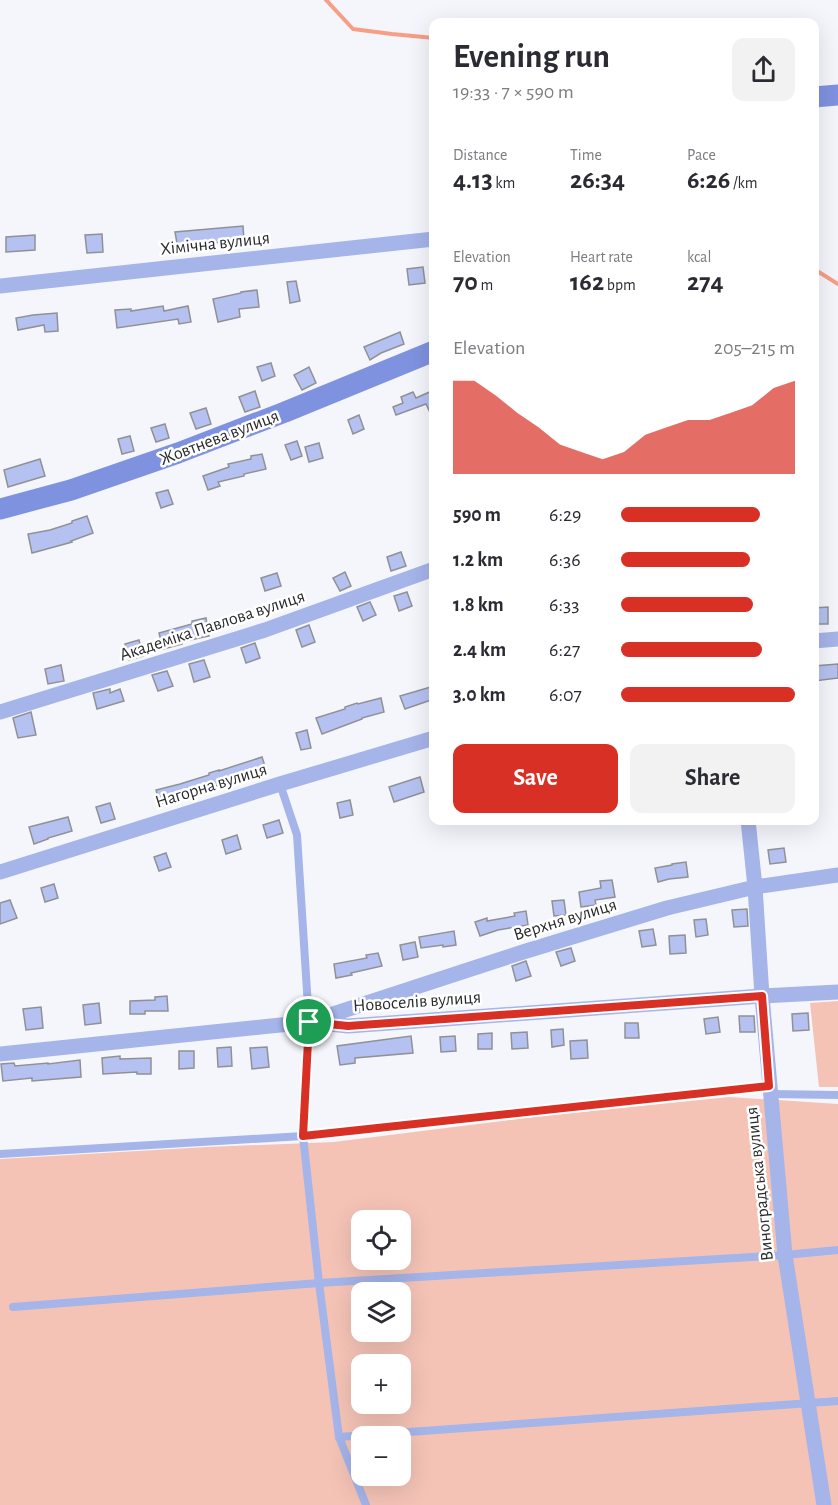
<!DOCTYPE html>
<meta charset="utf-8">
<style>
:root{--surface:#fff;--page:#f2f2f3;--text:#2b2b33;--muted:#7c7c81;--accent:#d93025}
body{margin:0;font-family:"Alegreya Sans",sans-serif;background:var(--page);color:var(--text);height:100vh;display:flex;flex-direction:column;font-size:22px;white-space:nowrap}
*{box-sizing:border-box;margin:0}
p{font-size:20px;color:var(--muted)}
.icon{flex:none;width:33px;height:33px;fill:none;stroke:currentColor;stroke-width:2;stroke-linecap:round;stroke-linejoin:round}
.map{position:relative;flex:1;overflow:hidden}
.details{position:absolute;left:429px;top:18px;width:390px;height:807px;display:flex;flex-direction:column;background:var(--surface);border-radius:12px;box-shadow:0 6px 24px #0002}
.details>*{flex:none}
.buttons{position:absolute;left:351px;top:1210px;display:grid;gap:12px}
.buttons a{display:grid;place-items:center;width:60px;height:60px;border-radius:12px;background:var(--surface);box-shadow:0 6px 24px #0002;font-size:30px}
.pin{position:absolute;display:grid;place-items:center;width:51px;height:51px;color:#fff;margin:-26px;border:3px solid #fff;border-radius:50%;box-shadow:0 2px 6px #0007}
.round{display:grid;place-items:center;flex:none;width:63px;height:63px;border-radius:12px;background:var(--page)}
.headline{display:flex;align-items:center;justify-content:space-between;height:102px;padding:0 24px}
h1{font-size:33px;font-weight:600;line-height:45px}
.stats{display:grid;grid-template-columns:repeat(3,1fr);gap:9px;height:102px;padding:6px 24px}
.stats div{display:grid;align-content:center}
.stats b{font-size:26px;font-weight:600}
.stats small{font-size:16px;font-weight:400}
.stats p{font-size:16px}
.chart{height:168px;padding:12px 24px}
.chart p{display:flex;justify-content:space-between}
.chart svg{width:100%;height:108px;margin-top:6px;fill:var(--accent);opacity:.7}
.cta{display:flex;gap:12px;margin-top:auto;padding:12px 24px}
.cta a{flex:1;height:69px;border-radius:12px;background:var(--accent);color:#fff;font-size:24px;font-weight:600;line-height:69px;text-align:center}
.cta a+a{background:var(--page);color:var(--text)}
ul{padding:0 24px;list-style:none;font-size:20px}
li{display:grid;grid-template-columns:96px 72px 1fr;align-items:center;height:45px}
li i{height:15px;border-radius:8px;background:var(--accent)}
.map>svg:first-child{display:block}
.green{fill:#f4c3b6;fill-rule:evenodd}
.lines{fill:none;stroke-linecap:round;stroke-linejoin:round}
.stream{stroke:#f79e86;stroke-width:4}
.building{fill:#b5c2f1;stroke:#909195;stroke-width:1.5}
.lane{stroke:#a5b4e9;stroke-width:8}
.street{stroke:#a5b4e9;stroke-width:15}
.secondary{stroke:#7f92e0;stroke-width:21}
.route-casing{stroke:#fff;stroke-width:12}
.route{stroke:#d93025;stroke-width:8}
.labels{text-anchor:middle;stroke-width:5;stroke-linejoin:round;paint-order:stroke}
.street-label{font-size:18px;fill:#2a2b2c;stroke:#fff}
</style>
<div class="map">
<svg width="838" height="1505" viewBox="0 0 838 1505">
<rect width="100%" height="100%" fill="#f5f6fb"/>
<g class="green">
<polygon points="838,1001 838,1087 819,1087 810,1003"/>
<path d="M729,1097L838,1104V1505H0V1159L207,1147L334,1142L543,1116ZM362,1221H400V1260H362ZM362,1293H400V1332H362ZM362,1365H400V1404H362ZM362,1437H400V1476H362Z"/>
</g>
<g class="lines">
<g class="stream">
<polyline points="326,0 353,29 392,34 434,38"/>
<polyline points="814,269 838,284"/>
</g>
</g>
<g class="building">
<polygon points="243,226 244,240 192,245 192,246 178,249 175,232"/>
<polygon points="102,234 103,252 87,253 85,235"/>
<polygon points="35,235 35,250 6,252 6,237"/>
<polygon points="423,267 425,283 409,285 407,269"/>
<polygon points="296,281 300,301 290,303 287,282"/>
<polygon points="257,290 259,307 239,309 240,317 218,322 213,299 241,293 241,292"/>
<polygon points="163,306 164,311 188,306 191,322 179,324 178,319 117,328 115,310 131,309 131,311"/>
<polygon points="57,313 58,331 45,332 44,325 18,330 16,318 33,315"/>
<polygon points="400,332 404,344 381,353 370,360 364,347"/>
<polygon points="271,363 275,376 262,381 257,367"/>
<polygon points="309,367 316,383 302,390 294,375"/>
<polygon points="434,390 434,421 426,404 396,415 393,407 403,403 401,397 413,392 416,398"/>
<polygon points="255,391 260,407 245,412 239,397"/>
<polygon points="206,408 211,424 196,429 190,413"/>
<polygon points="359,415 364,429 353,434 348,420"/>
<polygon points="165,424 169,438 156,442 151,428"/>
<polygon points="130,436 134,451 122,454 118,439"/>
<polygon points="297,441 302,456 291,460 285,445"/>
<polygon points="319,443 323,458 309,462 305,447"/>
<polygon points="262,454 266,469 244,474 244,476 218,482 220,486 208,490 203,476 229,467 228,464 251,459 251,456"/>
<polygon points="40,459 45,476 8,487 4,470"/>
<polygon points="168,490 173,504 161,508 156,493"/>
<polygon points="87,516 93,533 71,541 72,542 32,553 28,534 50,530 72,523 72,521"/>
<polygon points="401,552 406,566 391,571 387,557"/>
<polygon points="345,572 351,586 340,591 333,578"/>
<polygon points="277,573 281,586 265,591 261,578"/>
<polygon points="407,592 412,606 399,611 394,596"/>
<polygon points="370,602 376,615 363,621 357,607"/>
<polygon points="828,607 828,624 814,624 814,608"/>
<polygon points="206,618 209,636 181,642 182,644 163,649 159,633 192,624 192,621"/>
<polygon points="309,625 315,642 302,647 296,630"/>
<polygon points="139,640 143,656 129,660 125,644"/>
<polygon points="255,643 260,658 246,663 241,648"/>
<polygon points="204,660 210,677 194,682 189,664"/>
<polygon points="838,664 838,678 814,681 814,666"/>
<polygon points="61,665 64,681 48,684 45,669"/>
<polygon points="167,671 173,686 158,691 152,675"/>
<polygon points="434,686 434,699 405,709 400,696"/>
<polygon points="110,689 110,693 120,689 124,701 97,709 93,693"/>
<polygon points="381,698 384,712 362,718 362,719 322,734 316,718 345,709 345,707 357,703 358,704"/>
<polygon points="31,712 36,735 18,738 13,718"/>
<polygon points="307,730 311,748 301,750 296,733"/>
<polygon points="262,757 266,769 247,775 248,777 232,783 232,782 196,791 160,804 156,790 180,784 209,775 209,773 219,770 219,771"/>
<polygon points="420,777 424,792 394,802 389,787"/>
<polygon points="350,800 353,815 340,818 337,803"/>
<polygon points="110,803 115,819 101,823 96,807"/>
<polygon points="68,817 72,831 48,838 48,839 34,844 29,827"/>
<polygon points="279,820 283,833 267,838 263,825"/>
<polygon points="237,835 241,849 226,854 222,840"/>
<polygon points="784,848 786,862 770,864 768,850"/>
<polygon points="166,853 171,867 159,871 154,857"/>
<polygon points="686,862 688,877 669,879 658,882 655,868 672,865 672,864"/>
<polygon points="612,880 615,897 595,900 596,905 581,907 579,892 601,888 600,881"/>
<polygon points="54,884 58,898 45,902 41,888"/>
<polygon points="10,900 17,918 0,924 0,903"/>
<polygon points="564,900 566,915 554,916 552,901"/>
<polygon points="747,909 748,926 734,927 732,910"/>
<polygon points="526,911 528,925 498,930 480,936 475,922 487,918 487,921 515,916 514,913"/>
<polygon points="706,919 708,935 696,937 694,920"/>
<polygon points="653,929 656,945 642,947 639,931"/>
<polygon points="454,931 456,945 443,947 443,945 421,948 419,937"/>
<polygon points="685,935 686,953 670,954 669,936"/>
<polygon points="415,942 418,957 403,960 400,945"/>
<polygon points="571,948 575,961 561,966 556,952"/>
<polygon points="378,953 382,966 351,973 352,975 336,978 334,964 367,958 366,955"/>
<polygon points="526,961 531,976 516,981 512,966"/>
<polygon points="167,996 168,1011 145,1011 145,1014 130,1014 130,1001 155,1000 155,997"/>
<polygon points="99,1003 101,1023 85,1025 83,1005"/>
<polygon points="41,1007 43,1028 26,1030 23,1009"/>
<polygon points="808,1013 809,1030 793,1031 792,1014"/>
<polygon points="739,1016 754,1016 755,1032 740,1032"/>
<polygon points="718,1017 720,1032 706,1034 704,1019"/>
<polygon points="625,1023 638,1023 639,1038 625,1038"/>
<polygon points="563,1029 564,1045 552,1047 551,1030"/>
<polygon points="527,1032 528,1048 512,1049 511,1033"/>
<polygon points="492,1033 492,1049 478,1049 478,1034"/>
<polygon points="411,1036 413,1053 355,1058 355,1063 340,1065 337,1046"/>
<polygon points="455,1036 456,1051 441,1052 440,1037"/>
<polygon points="587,1040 588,1058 571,1059 570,1041"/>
<polygon points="231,1047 232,1066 218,1067 217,1048"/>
<polygon points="267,1047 269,1067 252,1069 250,1048"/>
<polygon points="179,1051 194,1051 194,1068 179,1069"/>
<polygon points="120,1056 120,1059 151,1058 151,1074 137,1074 137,1072 103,1074 102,1058"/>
<polygon points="80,1060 81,1077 32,1081 32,1078 3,1081 1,1064 14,1063 15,1066 48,1063 48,1064"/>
</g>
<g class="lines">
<g class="lane">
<polyline points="280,784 297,835 309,1022 303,1136 319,1283 339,1437 366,1505"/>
<polyline points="770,1094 838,1095"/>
<polyline points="0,1154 303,1136 769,1086"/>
<polyline points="13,1307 319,1283 785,1255 838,1250"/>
<polyline points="339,1437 838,1401"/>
</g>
<g class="street">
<polyline points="0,286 434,239"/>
<polyline points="814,641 838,639"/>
<polyline points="0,712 265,630 434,569"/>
<polyline points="748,820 755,887 762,996 785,1255 824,1505"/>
<polyline points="0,872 280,784 434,738"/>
<polyline points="315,1020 523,952 667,908 755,887 838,875"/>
<polyline points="0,1054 309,1022 348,1026 762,996 838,992"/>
</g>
<g class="secondary">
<polyline points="814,97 838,95"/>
<polyline points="0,509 71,490 178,453 285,412 434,351"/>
</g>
</g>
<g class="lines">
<defs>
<polygon id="route" points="762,996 769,1086 303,1136 309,1022 348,1026"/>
</defs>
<use href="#route" class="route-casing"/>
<use href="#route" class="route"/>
</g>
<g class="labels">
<g class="street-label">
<text transform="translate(215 243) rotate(-6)" y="6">Хімічна вулиця</text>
<text transform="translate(219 437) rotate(-21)" y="6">Жовтнева вулиця</text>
<text transform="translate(212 625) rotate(-18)" y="6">Академіка Павлова вулиця</text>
<text transform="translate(211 785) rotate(-17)" y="6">Нагорна вулиця</text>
<text transform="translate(565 919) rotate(-17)" y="6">Верхня вулиця</text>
<text transform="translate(417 1001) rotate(-4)" y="6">Новоселів вулиця</text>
<text transform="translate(759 1184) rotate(-96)" y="6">Виноградська вулиця</text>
</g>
</g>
</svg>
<div class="buttons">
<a><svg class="icon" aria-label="locate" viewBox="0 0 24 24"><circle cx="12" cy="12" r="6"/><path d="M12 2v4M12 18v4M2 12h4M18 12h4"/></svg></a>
<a><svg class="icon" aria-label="layers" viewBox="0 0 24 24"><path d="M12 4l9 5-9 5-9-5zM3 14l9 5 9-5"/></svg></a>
<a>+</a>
<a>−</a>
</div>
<div class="pin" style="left:309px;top:1022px;background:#1e9e55"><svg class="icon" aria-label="arrive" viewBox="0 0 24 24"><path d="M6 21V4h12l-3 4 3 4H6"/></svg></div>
<section class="details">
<div class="headline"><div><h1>Evening run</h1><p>19:33 · 7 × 590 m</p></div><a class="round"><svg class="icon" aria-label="share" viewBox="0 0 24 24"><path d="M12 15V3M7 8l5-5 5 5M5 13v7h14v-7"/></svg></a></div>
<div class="stats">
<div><p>Distance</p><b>4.13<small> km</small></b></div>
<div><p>Time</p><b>26:34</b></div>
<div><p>Pace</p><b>6:26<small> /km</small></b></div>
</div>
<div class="stats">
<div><p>Elevation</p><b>70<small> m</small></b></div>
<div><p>Heart rate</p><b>162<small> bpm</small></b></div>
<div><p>kcal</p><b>274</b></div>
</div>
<div class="chart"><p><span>Elevation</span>205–215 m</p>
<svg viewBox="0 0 160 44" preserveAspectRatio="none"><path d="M0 44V6L10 6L20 12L30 19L40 25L50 32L60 35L70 38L80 35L90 28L100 25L110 22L120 22L130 19L140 16L150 9L160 6V44z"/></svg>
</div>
<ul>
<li><b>590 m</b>6:29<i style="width:80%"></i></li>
<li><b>1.2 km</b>6:36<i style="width:74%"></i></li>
<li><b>1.8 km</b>6:33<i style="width:76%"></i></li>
<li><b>2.4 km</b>6:27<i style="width:81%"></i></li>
<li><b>3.0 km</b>6:07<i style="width:100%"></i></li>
</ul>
<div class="cta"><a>Save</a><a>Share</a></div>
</section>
</div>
